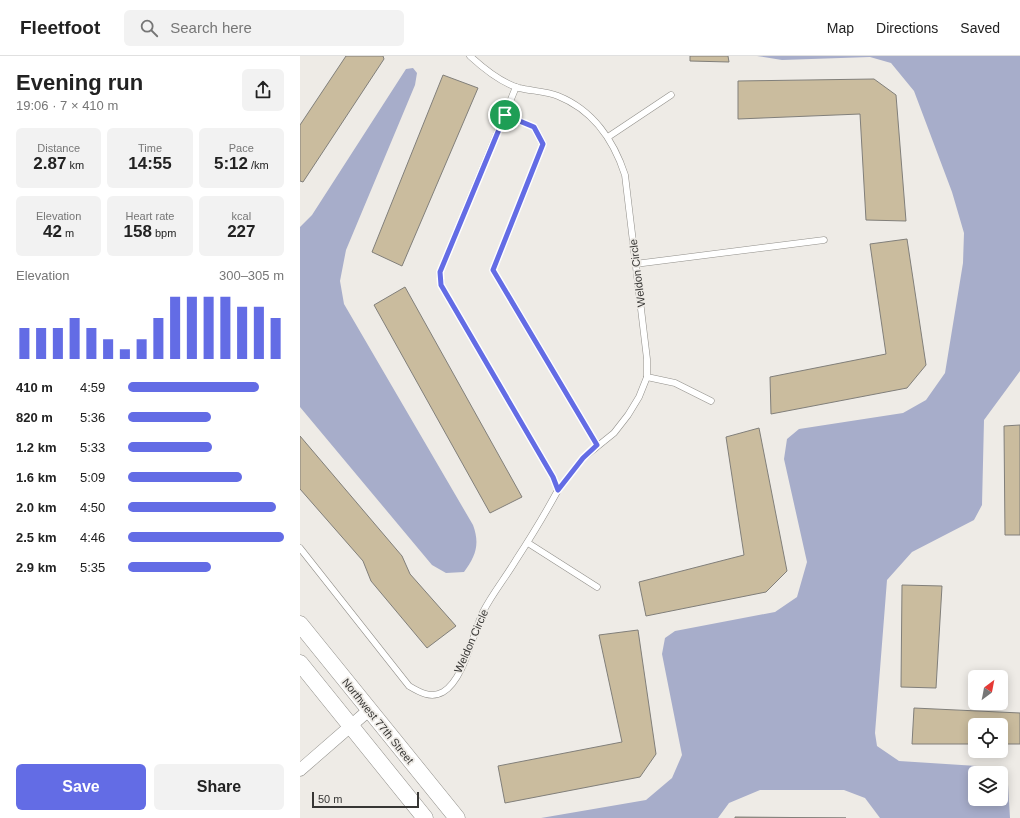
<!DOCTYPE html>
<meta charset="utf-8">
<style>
:root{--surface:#fff;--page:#f2f2f2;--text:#222;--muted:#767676;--line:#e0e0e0;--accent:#636ce5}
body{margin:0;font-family:Arial,sans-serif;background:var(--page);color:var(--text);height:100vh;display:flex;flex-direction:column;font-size:15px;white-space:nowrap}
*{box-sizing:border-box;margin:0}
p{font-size:13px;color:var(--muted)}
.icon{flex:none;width:22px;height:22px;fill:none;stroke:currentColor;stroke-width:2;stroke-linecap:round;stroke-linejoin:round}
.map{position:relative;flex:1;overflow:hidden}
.side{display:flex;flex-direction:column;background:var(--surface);width:300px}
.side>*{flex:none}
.needle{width:26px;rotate:32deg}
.buttons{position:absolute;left:668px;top:614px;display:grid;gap:8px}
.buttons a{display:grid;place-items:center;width:40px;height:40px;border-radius:6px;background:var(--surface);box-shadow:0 2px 10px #0003;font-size:20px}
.scale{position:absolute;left:12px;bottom:10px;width:107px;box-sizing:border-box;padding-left:4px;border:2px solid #373634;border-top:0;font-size:11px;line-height:14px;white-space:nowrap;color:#373634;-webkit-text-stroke:3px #eeebe6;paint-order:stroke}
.pin{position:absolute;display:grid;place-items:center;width:34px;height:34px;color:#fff;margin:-17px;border:2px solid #fff;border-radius:50%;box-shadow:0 1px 4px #0007}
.round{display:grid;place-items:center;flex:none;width:42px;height:42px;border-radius:6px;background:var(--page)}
.overview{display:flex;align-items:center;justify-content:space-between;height:68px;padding:0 16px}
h1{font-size:22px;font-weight:700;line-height:30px}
.figures{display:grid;grid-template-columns:repeat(3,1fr);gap:6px;height:68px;padding:4px 16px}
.figures div{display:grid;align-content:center;border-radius:6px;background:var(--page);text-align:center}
.figures b{font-size:17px;font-weight:700}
.figures small{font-size:11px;font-weight:400}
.figures p{font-size:11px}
.chart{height:112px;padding:8px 16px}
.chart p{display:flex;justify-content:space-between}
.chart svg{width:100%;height:72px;margin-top:4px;stroke:var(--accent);stroke-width:6}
.cta{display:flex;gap:8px;margin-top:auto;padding:8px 16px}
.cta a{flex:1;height:46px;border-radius:6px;background:var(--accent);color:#fff;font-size:16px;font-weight:700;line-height:46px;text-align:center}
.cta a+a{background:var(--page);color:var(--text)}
ul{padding:0 16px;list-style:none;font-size:13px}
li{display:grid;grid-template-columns:64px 48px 1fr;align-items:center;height:30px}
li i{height:10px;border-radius:5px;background:var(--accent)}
header{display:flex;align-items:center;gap:24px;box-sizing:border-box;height:56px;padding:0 20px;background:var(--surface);border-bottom:1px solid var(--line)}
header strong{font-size:19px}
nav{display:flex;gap:22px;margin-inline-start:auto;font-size:14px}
.search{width:280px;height:36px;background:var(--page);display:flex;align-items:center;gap:10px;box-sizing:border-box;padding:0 14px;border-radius:6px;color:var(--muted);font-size:15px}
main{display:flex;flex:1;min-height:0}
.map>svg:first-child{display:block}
.water{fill:#a7adca}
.building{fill:#cabc9e;stroke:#817f7a}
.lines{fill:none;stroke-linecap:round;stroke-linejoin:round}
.lane-casing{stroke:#918f8a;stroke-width:7}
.street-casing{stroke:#918f8a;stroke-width:13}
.secondary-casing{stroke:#918f8a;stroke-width:17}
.lane{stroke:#fff;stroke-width:6}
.street{stroke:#fff;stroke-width:12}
.secondary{stroke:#fff;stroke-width:16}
.route-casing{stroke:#fff;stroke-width:8}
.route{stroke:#636ce5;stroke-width:5}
.labels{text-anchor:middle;stroke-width:3.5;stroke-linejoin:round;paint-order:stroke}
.street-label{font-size:11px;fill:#373634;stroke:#eeebe6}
</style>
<header>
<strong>Fleetfoot</strong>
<div class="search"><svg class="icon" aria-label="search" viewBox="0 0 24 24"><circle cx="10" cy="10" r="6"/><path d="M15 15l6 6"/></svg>Search here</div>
<nav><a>Map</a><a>Directions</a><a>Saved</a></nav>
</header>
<main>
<section class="side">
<div class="overview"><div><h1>Evening run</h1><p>19:06 · 7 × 410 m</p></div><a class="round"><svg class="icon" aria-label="share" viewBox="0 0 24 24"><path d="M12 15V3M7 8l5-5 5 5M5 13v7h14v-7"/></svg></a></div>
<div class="figures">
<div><p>Distance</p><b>2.87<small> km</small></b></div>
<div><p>Time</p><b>14:55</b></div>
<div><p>Pace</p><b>5:12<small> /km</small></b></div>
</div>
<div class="figures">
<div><p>Elevation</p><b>42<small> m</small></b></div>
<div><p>Heart rate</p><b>158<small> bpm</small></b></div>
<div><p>kcal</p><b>227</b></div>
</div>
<div class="chart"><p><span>Elevation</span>300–305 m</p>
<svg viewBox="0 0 160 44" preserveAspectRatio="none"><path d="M5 44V25M15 44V25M25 44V25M35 44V19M45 44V25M55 44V32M65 44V38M75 44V32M85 44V19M95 44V6M105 44V6M115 44V6M125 44V6M135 44V12M145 44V12M155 44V19"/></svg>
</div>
<ul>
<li><b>410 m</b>4:59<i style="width:84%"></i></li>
<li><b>820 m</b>5:36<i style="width:53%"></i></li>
<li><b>1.2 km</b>5:33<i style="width:54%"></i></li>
<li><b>1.6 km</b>5:09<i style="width:73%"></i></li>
<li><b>2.0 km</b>4:50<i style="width:95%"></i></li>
<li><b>2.5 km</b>4:46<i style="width:100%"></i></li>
<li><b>2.9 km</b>5:35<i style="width:53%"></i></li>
</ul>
<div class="cta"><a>Save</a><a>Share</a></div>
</section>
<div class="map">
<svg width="720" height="762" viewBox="0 0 720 762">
<rect width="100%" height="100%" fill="#eeebe6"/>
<g class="water">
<polygon points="457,0 720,0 720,315 684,364 682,449 674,464 612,496 587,524 575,677 577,690 599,705 677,710 695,717 675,717 675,743 701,743 701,719 708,728 710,762 580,762 565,742 544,734 460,734 429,747 418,762 241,762 346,744 372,722 382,699 362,598 365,582 375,575 475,556 497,541 507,506 484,403 487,383 499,373 603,357 626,344 645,317 663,207 664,177 652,136 614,35 591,7 570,1 482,4"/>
<path d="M113,12L117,17L115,29L46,194L40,225L44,248L173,469C180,488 176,500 164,516L146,517L132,509L0,351V171L12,159L106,13Z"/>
</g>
<g class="building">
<polygon points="46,0 83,0 84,3 3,126 0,125 0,69"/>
<polygon points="390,0 428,0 429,6 390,5"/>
<polygon points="143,19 178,32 102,210 72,196"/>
<polygon points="574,23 596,39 606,165 566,164 560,58 438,63 438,25"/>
<polygon points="607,183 626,309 607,332 471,358 470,321 586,298 570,188"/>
<polygon points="105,231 222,441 190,457 74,249"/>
<polygon points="720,369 720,479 705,479 704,370"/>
<polygon points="459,372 487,515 466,536 346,560 339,526 444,499 426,381"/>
<polygon points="0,380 102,500 110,518 156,570 127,592 71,525 63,505 0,433"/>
<polygon points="602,529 642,530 636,632 601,631"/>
<polygon points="338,574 356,698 340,721 205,747 198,710 322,686 299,579"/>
<polygon points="614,652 720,657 720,688 701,688 701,669 675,669 675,688 612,688"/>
<polygon points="435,761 546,762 435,762"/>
</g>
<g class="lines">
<defs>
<g id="lane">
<path d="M170,0C183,12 202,27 219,32C231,35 246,35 258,40C293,54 314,85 325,119L347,303V321L339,341L328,359L314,377L283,402L258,434"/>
<polyline points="205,59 234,71 243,88 193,214 297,389"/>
<polyline points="308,81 371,39"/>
<polyline points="335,208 524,184"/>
<polyline points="347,321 375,327 411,345"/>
<polyline points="228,487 297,531"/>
<path d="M0,492L109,630C119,636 131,643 143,636C164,624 173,577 183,556C192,538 206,521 216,504C231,481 245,458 258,434L253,421L141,229L140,216L216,31"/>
</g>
<polyline id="street" points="0,714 69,654"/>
<g id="secondary">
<polyline points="0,568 157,762"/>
<polyline points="0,607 125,762"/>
</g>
</defs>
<use href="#lane" class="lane-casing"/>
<use href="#street" class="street-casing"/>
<use href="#secondary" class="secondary-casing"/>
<use href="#lane" class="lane"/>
<use href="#street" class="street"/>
<use href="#secondary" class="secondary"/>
</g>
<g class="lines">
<defs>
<polygon id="route" points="205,59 234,71 243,88 193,214 297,389 283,402 258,434 253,421 141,229 140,216"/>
</defs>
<use href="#route" class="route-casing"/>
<use href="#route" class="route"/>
</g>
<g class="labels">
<g class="street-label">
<text transform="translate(337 217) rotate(-97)" y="4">Weldon Circle</text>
<text transform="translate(171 585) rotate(-66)" y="4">Weldon Circle</text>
<text transform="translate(78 665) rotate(51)" y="4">Northwest 77th Street</text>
</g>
</g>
</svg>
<div class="buttons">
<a><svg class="needle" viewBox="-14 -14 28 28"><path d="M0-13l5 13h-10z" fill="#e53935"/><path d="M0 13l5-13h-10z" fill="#767676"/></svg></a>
<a><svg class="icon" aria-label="locate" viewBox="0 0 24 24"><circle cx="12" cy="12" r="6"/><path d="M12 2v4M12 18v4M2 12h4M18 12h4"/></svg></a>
<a><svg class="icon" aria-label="layers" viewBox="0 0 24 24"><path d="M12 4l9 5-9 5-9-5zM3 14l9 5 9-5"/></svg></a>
</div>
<div class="scale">50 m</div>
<div class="pin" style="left:205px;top:59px;background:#1e9e55"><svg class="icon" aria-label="arrive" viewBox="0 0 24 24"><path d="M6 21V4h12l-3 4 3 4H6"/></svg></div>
</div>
</main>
